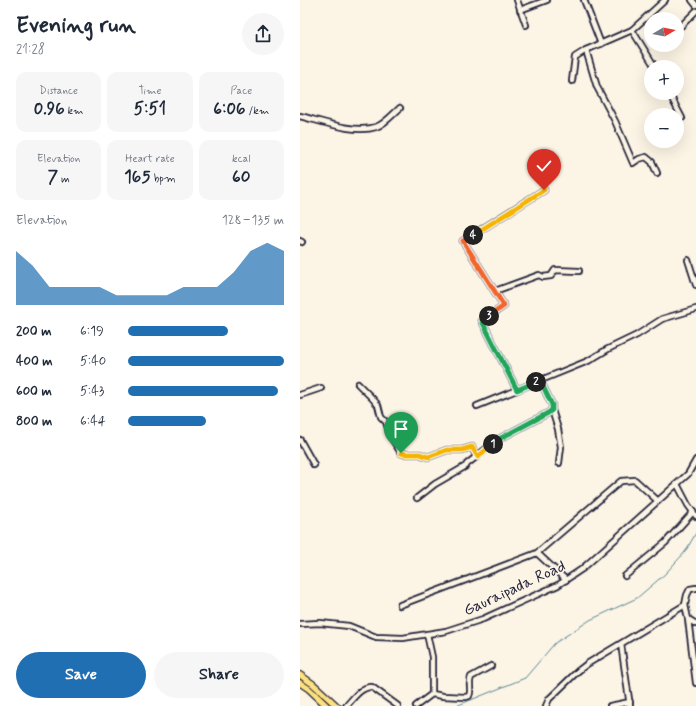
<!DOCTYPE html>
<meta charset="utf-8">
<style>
:root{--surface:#fff;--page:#f6f6f7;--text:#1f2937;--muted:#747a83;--accent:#1f6fb2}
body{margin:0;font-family:Mynerve,sans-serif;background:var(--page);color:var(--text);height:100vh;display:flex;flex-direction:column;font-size:15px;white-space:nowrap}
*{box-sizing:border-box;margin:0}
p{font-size:13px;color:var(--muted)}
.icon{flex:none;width:22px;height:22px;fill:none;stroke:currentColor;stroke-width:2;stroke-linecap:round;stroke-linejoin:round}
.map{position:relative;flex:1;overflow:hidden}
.panel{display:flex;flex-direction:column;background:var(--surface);width:300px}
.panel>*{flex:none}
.needle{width:26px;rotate:80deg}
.controls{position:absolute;left:344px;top:12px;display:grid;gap:8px}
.controls a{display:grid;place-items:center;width:40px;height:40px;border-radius:50%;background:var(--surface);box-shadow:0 4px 16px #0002;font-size:20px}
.pin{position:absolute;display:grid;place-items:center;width:34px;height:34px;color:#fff;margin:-41px -17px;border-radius:50% 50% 50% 0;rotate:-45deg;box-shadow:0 0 4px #0007}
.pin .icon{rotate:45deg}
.km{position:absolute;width:20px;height:20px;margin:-10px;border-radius:50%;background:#222;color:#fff;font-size:11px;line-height:20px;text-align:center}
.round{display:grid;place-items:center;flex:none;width:42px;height:42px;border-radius:21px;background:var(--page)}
.headline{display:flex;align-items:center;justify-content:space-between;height:68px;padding:0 16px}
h1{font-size:22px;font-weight:700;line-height:30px}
.metrics{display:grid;grid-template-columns:repeat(3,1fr);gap:6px;height:68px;padding:4px 16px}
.metrics div{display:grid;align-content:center;border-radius:10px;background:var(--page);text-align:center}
.metrics b{font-size:17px;font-weight:700}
.metrics small{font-size:11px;font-weight:400}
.metrics p{font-size:11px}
.chart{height:112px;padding:8px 16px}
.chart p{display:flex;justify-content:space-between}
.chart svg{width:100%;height:72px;margin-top:4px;fill:var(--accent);opacity:.7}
.action{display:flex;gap:8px;margin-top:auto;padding:8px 16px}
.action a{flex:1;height:46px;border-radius:24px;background:var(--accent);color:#fff;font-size:16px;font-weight:700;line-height:46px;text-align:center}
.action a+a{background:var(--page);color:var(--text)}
ul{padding:0 16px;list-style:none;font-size:13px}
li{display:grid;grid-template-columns:64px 48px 1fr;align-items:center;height:30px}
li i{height:10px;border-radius:5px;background:var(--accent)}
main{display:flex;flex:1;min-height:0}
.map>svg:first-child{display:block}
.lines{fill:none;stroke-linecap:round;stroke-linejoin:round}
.stream{stroke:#57849a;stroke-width:1}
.minor-casing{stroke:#22223b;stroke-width:8}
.major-casing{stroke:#22223b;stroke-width:8}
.minor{stroke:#fcf5e5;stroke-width:4.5}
.major{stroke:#fde080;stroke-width:5.5}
.split-1-casing{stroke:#fff;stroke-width:8}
.split-2-casing{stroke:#fff;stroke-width:8}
.split-3-casing{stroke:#fff;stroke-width:8}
.split-4-casing{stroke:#fff;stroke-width:8}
.split-5-casing{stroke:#fff;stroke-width:8}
.split-1{stroke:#f5b400;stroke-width:5}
.split-2{stroke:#22a559;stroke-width:5}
.split-3{stroke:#22a559;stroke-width:5}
.split-4{stroke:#f0652b;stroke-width:5}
.split-5{stroke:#f5b400;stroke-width:5}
.labels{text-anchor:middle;stroke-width:3.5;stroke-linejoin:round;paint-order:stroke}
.street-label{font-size:16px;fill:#22223b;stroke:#fcf5e5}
</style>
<main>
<section class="panel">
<div class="headline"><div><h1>Evening run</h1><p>21:28</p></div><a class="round"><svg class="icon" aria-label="share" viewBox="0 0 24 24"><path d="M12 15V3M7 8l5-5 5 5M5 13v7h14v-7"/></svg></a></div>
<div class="metrics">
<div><p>Distance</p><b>0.96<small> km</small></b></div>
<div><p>Time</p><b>5:51</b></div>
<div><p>Pace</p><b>6:06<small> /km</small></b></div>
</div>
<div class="metrics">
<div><p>Elevation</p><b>7<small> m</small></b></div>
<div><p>Heart rate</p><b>165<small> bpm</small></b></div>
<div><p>kcal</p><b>60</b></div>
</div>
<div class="chart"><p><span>Elevation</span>128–135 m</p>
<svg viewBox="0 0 160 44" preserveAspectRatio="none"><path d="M0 44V11L10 20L20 33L30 33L40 33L50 33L60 38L70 38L80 38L90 38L100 33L110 33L120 33L130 24L140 11L150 6L160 11V44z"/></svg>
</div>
<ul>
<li><b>200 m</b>6:19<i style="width:64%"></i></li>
<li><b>400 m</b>5:40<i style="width:100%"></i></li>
<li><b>600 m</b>5:43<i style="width:96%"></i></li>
<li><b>800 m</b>6:44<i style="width:50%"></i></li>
</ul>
<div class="action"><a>Save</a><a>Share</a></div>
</section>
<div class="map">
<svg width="396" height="706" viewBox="0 0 396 706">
<rect width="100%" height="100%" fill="#fcf5e5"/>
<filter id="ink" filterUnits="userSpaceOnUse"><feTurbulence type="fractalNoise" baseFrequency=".025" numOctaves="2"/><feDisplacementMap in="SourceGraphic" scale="8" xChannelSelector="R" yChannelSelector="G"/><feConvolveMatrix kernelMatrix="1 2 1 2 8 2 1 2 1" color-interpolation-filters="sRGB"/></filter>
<g filter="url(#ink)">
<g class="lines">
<polyline class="stream" points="156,706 225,678 255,643 290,620 337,598 365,574 385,552 396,533"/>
<defs>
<g id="minor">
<polyline points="217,0 226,25"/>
<polyline points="284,0 301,44"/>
<polyline points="392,0 396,5"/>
<polyline points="220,10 247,0"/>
<polyline points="381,26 396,11"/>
<polyline points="332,30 286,50 297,87 315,121 333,163 339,159 346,157 352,162 357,173"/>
<polyline points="355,67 332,30 365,0"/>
<polyline points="272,81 275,57 286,50"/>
<polyline points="369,93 382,118"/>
<path d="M0,116C21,121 54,134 76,127C85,124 93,114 100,108"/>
<polyline points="0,241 2,242"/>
<polyline points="388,260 396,285"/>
<polyline points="195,291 239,275 243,277 251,276 255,270 279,271"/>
<polyline points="58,384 72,398 78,405 81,417 86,422 91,437 101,453 105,454 120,454 128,457 147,450 162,450 172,447 177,457"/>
<polyline points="217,390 182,321 204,306 163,241 244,190"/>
<polyline points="0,395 21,388"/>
<polyline points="177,406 288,361 308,349 337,335 362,319 396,309"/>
<polyline points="252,410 258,429 261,447 259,463"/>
<polyline points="0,440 14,465"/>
<polyline points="377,484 388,505 396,516"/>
<polyline points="117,498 135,484 166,466 167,464 199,439 248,413 252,410 252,405 240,380"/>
<polyline points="237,553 266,580"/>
<polyline points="325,576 365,543 393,512"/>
<polyline points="100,605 237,553 321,481 335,480 358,501"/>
<polyline points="385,605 388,619"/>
<polyline points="0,624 20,623 49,626 76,637 103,638 146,631 183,619 258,585 282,569 388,474 396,460"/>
<polyline points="396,624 388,619 396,683"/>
<polyline points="127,634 132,657 132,694"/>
<polyline points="321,644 330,706"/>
<path d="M46,706C53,699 61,686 72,687L98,706"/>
<path d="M116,706L132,694L143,696L166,697L169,696C172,690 168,684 171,677L191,666"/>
<polyline points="246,706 249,699 278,671 287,664 385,605 387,595 390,589 396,588"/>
<polyline points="310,706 330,702"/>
</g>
<g id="major">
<polyline points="0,675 13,684 37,706"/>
<polyline points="0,683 9,689 27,706"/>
</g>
</defs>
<use href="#minor" class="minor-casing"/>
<use href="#major" class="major-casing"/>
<use href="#minor" class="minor"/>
<use href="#major" class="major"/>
</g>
</g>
<g class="lines" filter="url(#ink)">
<defs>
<polyline id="split-1" points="101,453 105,454 120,454 128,457 147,450 162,450 172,447 178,457 193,444"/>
<polyline id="split-2" points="193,444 199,439 248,413 252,410 252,405 240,380 236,382"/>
<polyline id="split-3" points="189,316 182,321 217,390 236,382"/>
<polyline id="split-4" points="173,235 163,241 204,306 189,316"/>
<polyline id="split-5" points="173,235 244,190"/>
</defs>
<use href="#split-1" class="split-1-casing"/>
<use href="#split-2" class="split-2-casing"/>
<use href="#split-3" class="split-3-casing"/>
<use href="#split-4" class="split-4-casing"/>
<use href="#split-5" class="split-5-casing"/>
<use href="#split-1" class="split-1"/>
<use href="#split-2" class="split-2"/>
<use href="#split-3" class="split-3"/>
<use href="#split-4" class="split-4"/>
<use href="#split-5" class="split-5"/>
</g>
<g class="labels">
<g class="street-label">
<text transform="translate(214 587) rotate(-25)" y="6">Gauraipada Road</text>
</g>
</g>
</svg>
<div class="controls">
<a><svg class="needle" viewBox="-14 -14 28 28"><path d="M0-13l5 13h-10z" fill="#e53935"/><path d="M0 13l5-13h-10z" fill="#747a83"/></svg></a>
<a>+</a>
<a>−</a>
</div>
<div class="pin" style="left:101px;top:453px;background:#1e9e55"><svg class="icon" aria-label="arrive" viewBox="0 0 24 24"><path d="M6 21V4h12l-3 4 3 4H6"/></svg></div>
<div class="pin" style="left:244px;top:190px;background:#d93025"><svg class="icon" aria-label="check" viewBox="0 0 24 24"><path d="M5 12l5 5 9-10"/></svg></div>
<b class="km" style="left:193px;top:444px">1</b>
<b class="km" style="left:236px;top:382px">2</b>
<b class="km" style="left:189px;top:316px">3</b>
<b class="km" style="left:173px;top:235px">4</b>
</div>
</main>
